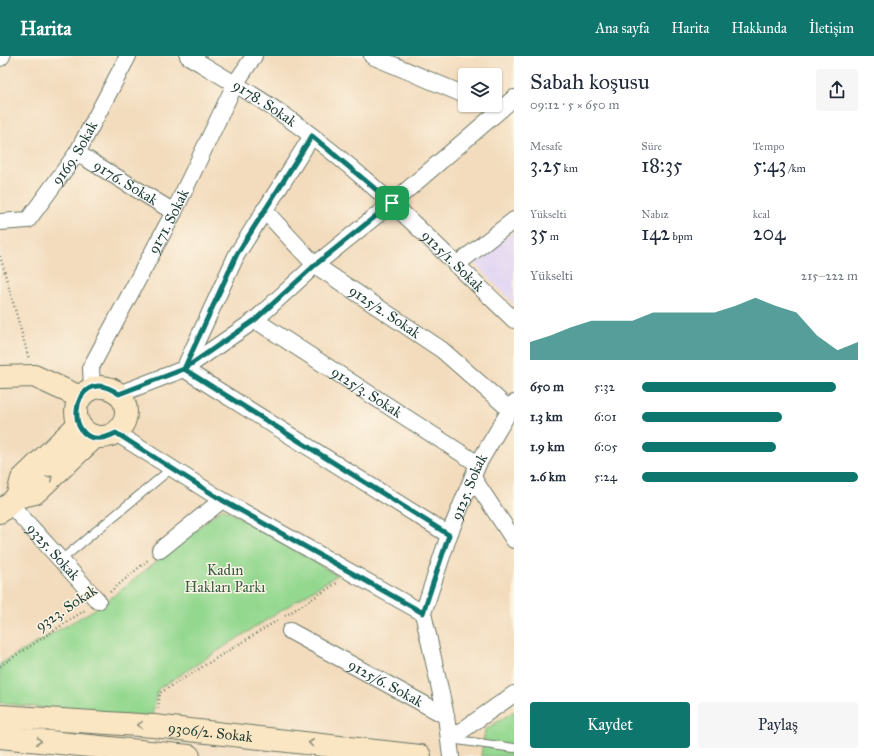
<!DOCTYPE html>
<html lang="tr">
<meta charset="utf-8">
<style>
:root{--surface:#fff;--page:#f6f6f7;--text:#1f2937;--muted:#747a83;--accent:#0f766e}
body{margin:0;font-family:"IM FELL Great Primer",serif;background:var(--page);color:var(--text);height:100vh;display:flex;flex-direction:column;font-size:15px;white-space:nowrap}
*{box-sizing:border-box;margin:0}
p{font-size:13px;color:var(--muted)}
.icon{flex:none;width:22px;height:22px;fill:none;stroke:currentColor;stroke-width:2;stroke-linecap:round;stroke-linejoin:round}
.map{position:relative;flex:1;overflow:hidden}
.details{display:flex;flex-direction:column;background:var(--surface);width:360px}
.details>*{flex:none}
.fabs{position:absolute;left:458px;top:12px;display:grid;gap:8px}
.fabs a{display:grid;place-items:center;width:44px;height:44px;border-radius:4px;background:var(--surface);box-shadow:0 1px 3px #0004;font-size:20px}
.pin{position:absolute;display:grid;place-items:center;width:34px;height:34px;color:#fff;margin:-17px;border-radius:8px;box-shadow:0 2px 6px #0006}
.round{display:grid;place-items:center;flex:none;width:42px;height:42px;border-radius:4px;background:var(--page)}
.headline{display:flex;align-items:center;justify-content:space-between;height:68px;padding:0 16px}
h1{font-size:22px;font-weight:600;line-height:30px}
.stats{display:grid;grid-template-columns:repeat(3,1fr);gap:6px;height:68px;padding:4px 16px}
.stats div{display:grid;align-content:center}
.stats b{font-size:20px;font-weight:600}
.stats small{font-size:11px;font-weight:400}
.stats p{font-size:11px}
.chart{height:112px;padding:8px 16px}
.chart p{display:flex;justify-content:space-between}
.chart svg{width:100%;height:72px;margin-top:4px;fill:var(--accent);opacity:.7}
.primary-button{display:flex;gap:8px;margin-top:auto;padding:8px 16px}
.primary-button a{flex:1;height:46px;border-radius:4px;background:var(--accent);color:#fff;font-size:16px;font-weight:600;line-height:46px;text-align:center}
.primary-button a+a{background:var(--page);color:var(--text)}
ul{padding:0 16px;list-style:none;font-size:13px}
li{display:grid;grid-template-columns:64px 48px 1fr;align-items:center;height:30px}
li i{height:10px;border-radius:5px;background:var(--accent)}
header{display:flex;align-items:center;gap:24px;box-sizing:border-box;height:56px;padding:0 20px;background:var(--accent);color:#fff}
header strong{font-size:19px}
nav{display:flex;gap:22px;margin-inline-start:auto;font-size:14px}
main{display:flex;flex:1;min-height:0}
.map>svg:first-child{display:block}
.built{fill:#e0d4f4}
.green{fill:#94d890;stroke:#5a8a62}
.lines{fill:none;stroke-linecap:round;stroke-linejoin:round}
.service-casing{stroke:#697564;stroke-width:10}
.minor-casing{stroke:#697564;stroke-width:18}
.secondary-casing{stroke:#697564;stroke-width:24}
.path{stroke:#697564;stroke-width:2.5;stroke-dasharray:1 3;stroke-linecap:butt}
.service{stroke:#fff;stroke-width:8}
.minor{stroke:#fff;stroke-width:16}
.secondary{stroke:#fbe6c4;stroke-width:22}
.oneway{stroke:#8d927c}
.route-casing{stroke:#fff;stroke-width:8}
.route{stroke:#0f766e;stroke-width:5}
.labels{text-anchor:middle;stroke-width:3;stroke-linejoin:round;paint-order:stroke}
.street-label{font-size:15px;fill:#1f3d34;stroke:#fcf5e5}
.park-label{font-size:15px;fill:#365c46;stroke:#fcf5e5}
</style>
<header>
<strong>Harita</strong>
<nav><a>Ana sayfa</a><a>Harita</a><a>Hakkında</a><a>İletişim</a></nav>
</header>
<main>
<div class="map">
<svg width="514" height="700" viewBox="0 0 514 700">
<rect width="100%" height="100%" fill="#fcf5e5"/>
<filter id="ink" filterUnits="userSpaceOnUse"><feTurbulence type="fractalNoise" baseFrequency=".025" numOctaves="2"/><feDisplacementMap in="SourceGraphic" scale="8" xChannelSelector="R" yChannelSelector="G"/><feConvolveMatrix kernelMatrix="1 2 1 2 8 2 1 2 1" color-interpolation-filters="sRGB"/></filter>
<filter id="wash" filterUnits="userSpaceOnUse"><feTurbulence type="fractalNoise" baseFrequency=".012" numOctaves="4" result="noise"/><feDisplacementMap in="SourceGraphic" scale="16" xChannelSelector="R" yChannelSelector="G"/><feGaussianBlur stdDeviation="0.9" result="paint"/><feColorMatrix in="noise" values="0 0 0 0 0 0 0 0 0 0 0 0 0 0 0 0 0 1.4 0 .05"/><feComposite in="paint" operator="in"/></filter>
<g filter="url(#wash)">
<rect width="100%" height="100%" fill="#f3dcbd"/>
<polygon class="built" points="514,175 514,248 472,204"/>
<g class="green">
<polygon points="223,452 337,519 158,633 151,664 0,647 0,608 102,549"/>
<polygon points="514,655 514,700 481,700 485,674"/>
</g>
</g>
<g filter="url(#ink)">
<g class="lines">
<defs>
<g id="service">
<polyline points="61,504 172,412"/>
<polyline points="450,683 514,692"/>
</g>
<g id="minor">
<path id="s1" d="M188,0C230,25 274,50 312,80C384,135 448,201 514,264"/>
<polyline points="372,0 465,39"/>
<polyline points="0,2 2,0"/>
<path id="s2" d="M77,97L174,156"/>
<path id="s3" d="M264,154L315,209L442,294L509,353"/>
<path id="s4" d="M0,166L28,164L77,97L128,0"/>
<polyline points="456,209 514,164"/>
<path id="s5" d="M255,264L478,408"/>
<path id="s6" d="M92,332L91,311L174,156L235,28L254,0"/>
<polyline points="119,338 184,313 237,198 312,80"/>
<polyline points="116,377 222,444 423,557"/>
<polyline points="473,422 514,484"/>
<path id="s7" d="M9,447L98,545"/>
<polyline points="449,479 184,313 255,264 315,209 392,147 514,42"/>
<polyline points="160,494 222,444"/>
<path id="s8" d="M290,575L446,660L451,700"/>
<path id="s9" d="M446,660L423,557L449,479L478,408L514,347"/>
<polyline points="450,683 514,638"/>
</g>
<g id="secondary">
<polyline points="0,321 34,320 80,341"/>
<circle cx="101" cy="356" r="25"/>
<polyline points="17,441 22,423 78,369"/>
<polyline points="0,456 17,441 35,437 95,381"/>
<path id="s10" d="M0,660L154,670L420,700"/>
<polyline points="0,681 189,700"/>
</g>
</defs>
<use href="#service" class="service-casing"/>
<use href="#minor" class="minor-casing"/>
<use href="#secondary" class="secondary-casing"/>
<g class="path">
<polyline points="0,200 29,303"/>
<polyline points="110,536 149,503"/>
<polyline points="285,560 337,527"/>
<polyline points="0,610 85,554"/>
<polyline points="158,652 160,637 278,564"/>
</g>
<use href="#service" class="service"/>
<use href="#minor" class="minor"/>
<use href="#secondary" class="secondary"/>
</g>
<defs><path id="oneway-chevron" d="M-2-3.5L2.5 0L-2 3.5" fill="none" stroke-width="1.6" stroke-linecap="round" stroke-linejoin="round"/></defs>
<g class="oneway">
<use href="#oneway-chevron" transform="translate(50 422) rotate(-42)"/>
<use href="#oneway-chevron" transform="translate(140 669) rotate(-176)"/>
<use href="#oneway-chevron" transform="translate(39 685) rotate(6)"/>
<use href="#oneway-chevron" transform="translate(311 687) rotate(-174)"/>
</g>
</g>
<g class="lines" filter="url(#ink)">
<defs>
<path id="route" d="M392,147L315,209L255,264L184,313L119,338C68,301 59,406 116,377L222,444L423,557L449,479L184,313L237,198L312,80L392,147"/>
</defs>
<use href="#route" class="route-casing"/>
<use href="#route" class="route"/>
</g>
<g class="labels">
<g class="street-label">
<text dy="5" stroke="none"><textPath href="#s1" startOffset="90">9178. Sokak</textPath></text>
<text dy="5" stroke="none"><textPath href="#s4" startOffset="110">9169. Sokak</textPath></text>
<text dy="5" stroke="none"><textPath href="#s2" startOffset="57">9176. Sokak</textPath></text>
<text dy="5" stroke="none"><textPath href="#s6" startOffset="186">9171. Sokak</textPath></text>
<text dy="5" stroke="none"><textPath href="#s1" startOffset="336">9125/1. Sokak</textPath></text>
<text dy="5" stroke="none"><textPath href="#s3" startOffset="159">9125/2. Sokak</textPath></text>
<text dy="5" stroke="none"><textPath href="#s5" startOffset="133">9125/3. Sokak</textPath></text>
<text dy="5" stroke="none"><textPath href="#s9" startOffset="240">9125. Sokak</textPath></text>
<text dy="5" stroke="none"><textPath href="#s7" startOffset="66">9325. Sokak</textPath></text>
<text transform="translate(66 552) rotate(-34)" y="5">9323. Sokak</text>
<text dy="5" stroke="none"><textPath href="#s8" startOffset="109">9125/6. Sokak</textPath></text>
<text dy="5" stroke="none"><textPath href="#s10" startOffset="211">9306/2. Sokak</textPath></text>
</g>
<g class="park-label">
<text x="225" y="519">Kadın<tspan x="225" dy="17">Hakları Parkı</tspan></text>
</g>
</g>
</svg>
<div class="fabs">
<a><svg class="icon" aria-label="layers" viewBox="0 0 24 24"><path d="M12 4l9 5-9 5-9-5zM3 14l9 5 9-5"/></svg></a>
</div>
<div class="pin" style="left:392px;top:147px;background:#1e9e55"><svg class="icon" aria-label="arrive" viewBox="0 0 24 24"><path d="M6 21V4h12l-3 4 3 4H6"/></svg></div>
</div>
<section class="details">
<div class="headline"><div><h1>Sabah koşusu</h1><p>09:12 · 5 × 650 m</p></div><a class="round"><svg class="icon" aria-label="share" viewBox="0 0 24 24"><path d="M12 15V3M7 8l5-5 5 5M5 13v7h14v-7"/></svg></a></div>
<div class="stats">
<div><p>Mesafe</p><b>3.25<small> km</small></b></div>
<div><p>Süre</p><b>18:35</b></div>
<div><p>Tempo</p><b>5:43<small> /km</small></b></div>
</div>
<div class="stats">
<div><p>Yükselti</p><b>35<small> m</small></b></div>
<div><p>Nabız</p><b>142<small> bpm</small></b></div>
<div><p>kcal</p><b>204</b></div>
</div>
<div class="chart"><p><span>Yükselti</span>215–222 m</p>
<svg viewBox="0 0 160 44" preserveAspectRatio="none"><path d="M0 44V33L10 29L20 24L30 20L40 20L50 20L60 15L70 15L80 15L90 15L100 11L110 6L120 11L130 15L140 29L150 38L160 33V44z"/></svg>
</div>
<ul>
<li><b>650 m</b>5:32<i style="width:90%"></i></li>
<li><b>1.3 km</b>6:01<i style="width:65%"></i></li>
<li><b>1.9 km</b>6:05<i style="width:62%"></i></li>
<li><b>2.6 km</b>5:24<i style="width:100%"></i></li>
</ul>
<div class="primary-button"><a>Kaydet</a><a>Paylaş</a></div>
</section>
</main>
